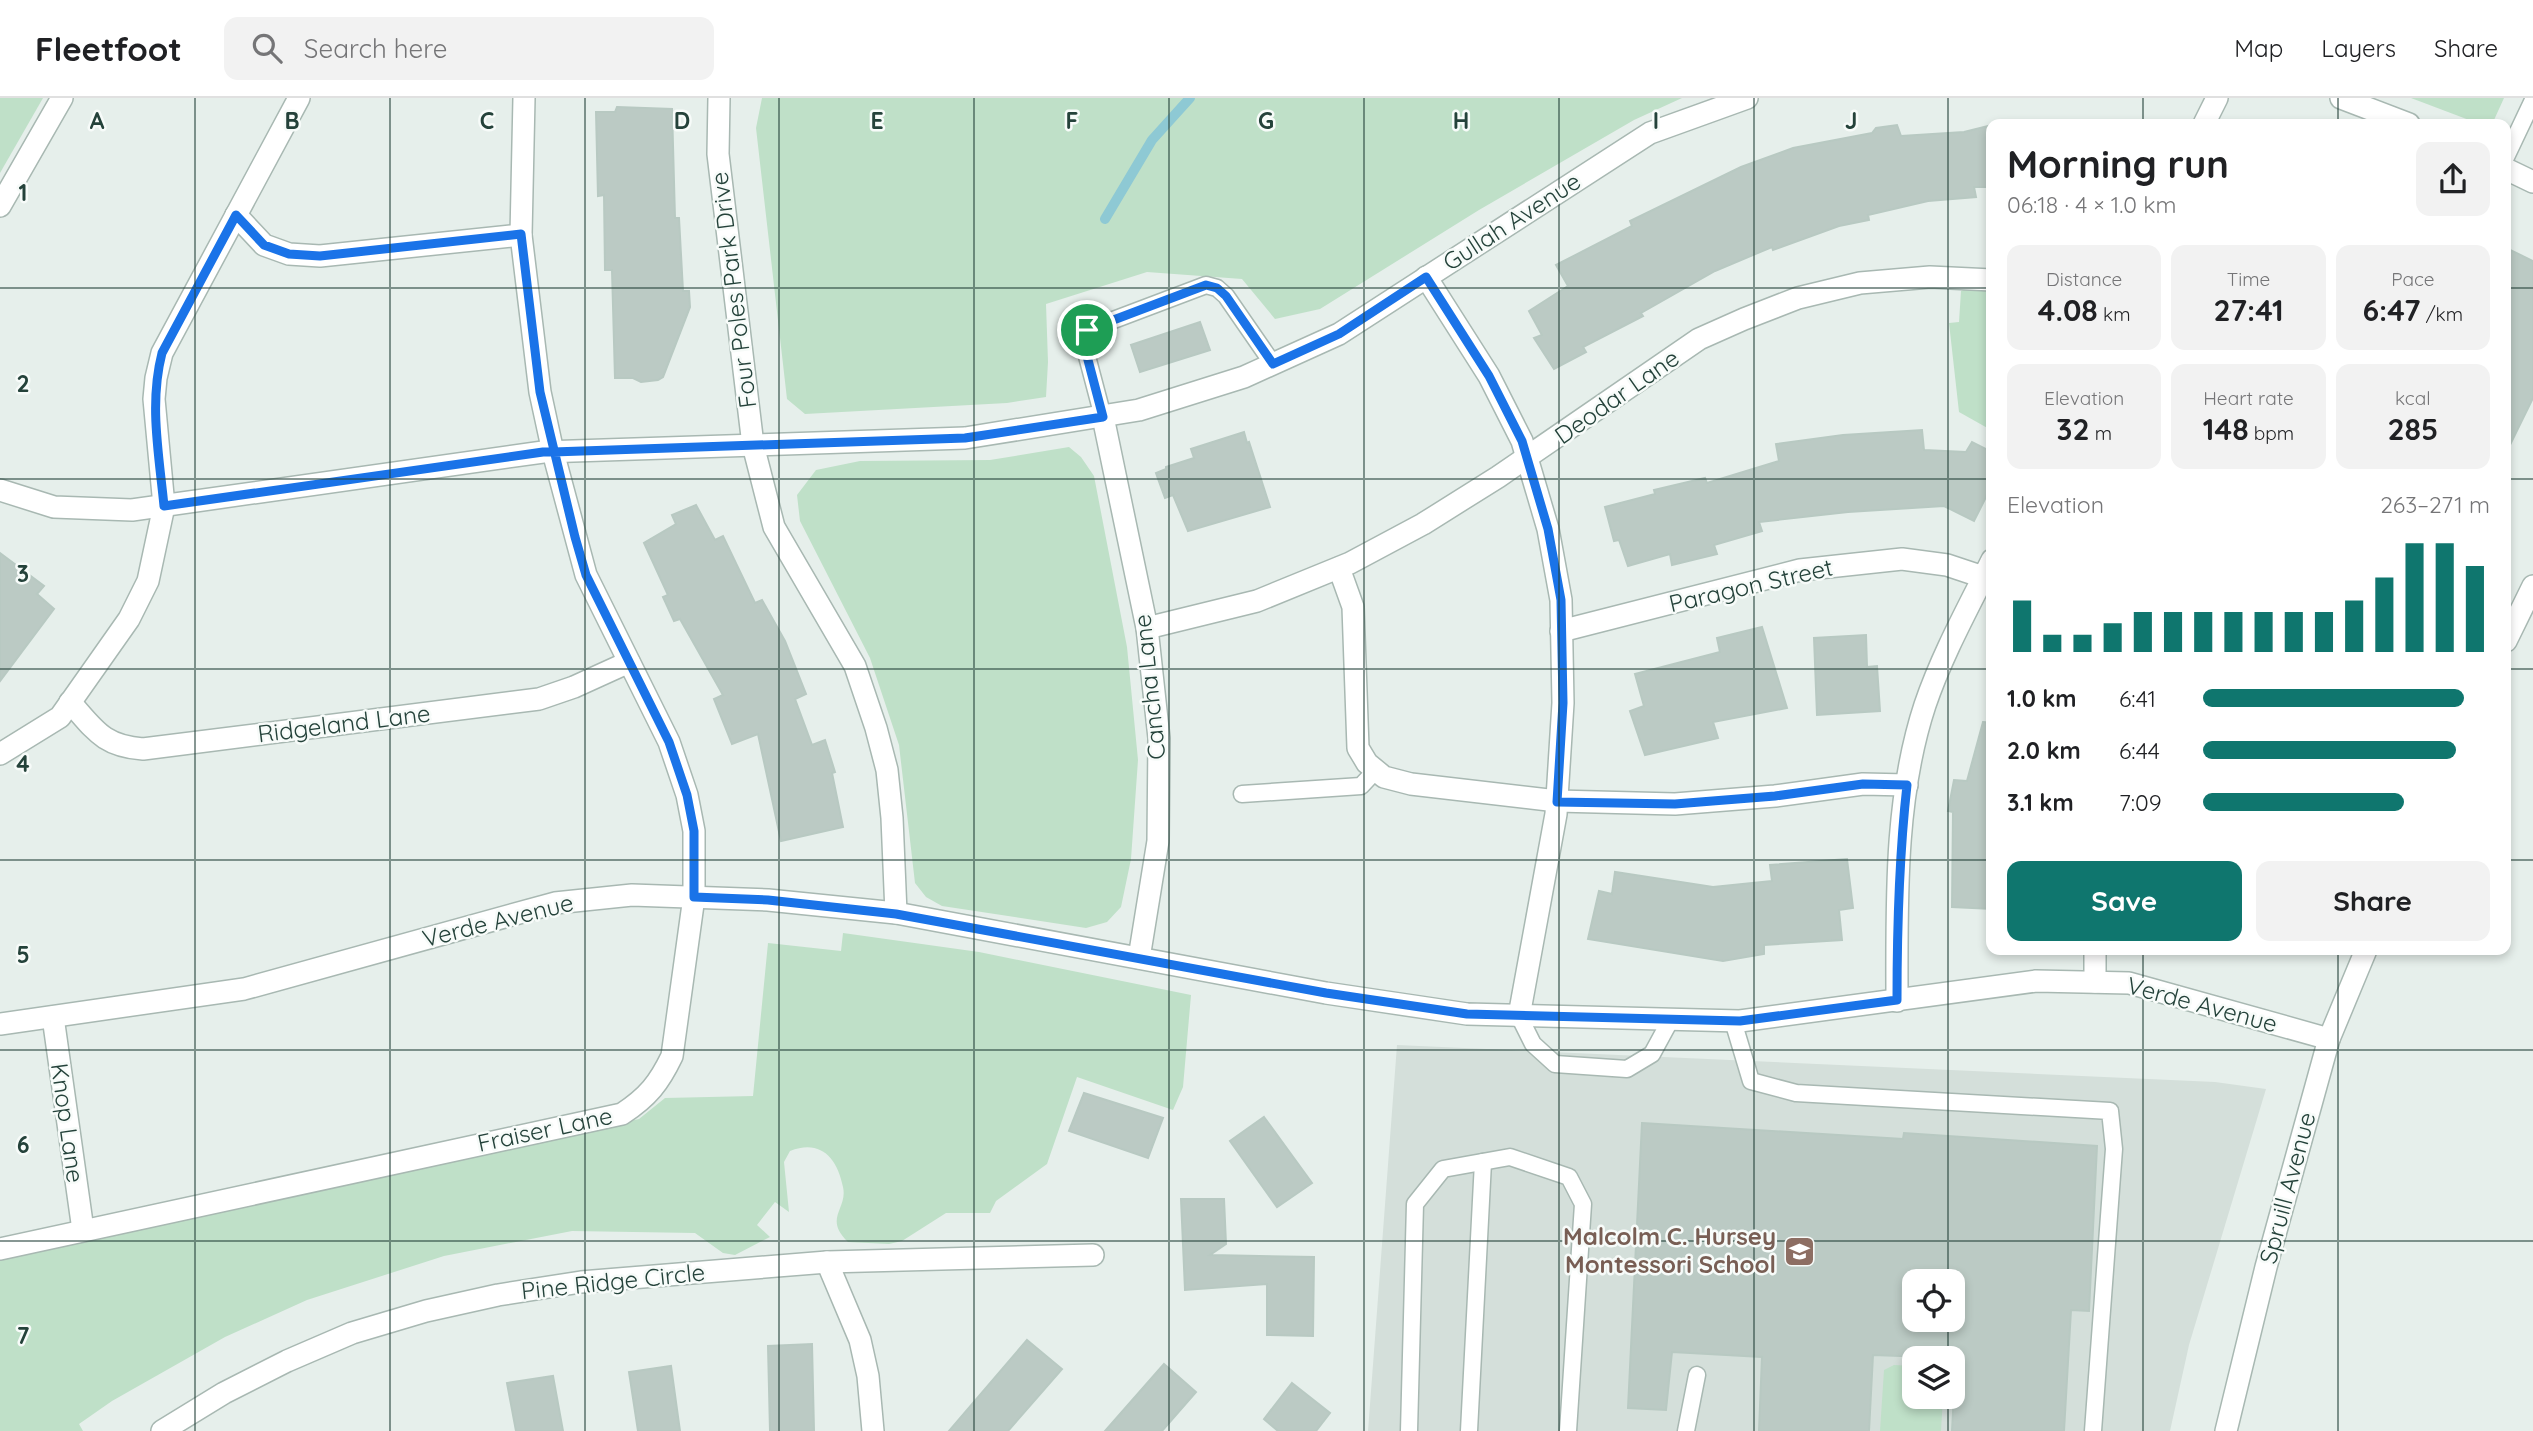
<!DOCTYPE html>
<meta charset="utf-8">
<style>
:root{--surface:#fff;--page:#f2f2f2;--text:#202124;--muted:#757577;--line:#e0e0e0;--accent:#0f766e}
body{margin:0;font-family:Quicksand,sans-serif;background:var(--page);color:var(--text);height:100vh;display:flex;flex-direction:column;font-size:26px;white-space:nowrap}
*{box-sizing:border-box;margin:0}
p{font-size:23px;color:var(--muted)}
.icon{flex:none;width:38px;height:38px;fill:none;stroke:currentColor;stroke-width:2;stroke-linecap:round;stroke-linejoin:round}
.map{position:relative;flex:1;overflow:hidden}
.side{position:absolute;left:1986px;top:21px;width:525px;height:836px;display:flex;flex-direction:column;background:var(--surface);border-radius:14px;box-shadow:0 4px 10px #0003}
.side>*{flex:none}
.tools{position:absolute;left:1902px;top:1171px;display:grid;gap:14px}
.tools a{display:grid;place-items:center;width:63px;height:63px;border-radius:14px;background:var(--surface);box-shadow:0 4px 10px #0003;font-size:35px}
.pin{position:absolute;display:grid;place-items:center;width:60px;height:60px;color:#fff;margin:-30px;border:4px solid #fff;border-radius:50%;box-shadow:0 2px 7px #0007}
.round{display:grid;place-items:center;flex:none;width:74px;height:74px;border-radius:14px;background:var(--page)}
.headline{display:flex;align-items:center;justify-content:space-between;height:119px;padding:0 21px}
h1{font-size:38px;font-weight:700;line-height:52px}
.stats{display:grid;grid-template-columns:repeat(3,1fr);gap:10px;height:119px;padding:7px 21px}
.stats div{display:grid;align-content:center;border-radius:14px;background:var(--page);text-align:center}
.stats b{font-size:30px;font-weight:700}
.stats small{font-size:19px;font-weight:400}
.stats p{font-size:19px}
.chart{height:196px;padding:14px 21px}
.chart p{display:flex;justify-content:space-between}
.chart svg{width:100%;height:126px;margin-top:7px;stroke:var(--accent);stroke-width:6}
.action{display:flex;gap:14px;margin-top:auto;padding:14px 21px}
.action a{flex:1;height:80px;border-radius:14px;background:var(--accent);color:#fff;font-size:28px;font-weight:700;line-height:80px;text-align:center}
.action a+a{background:var(--page);color:var(--text)}
ul{padding:0 21px;list-style:none;font-size:23px}
li{display:grid;grid-template-columns:112px 84px 1fr;align-items:center;height:52px}
li i{height:18px;border-radius:9px;background:var(--accent)}
header{display:flex;align-items:center;gap:42px;box-sizing:border-box;height:98px;padding:0 35px;background:var(--surface);border-bottom:2px solid var(--line)}
header strong{font-size:33px}
nav{display:flex;gap:38px;margin-inline-start:auto;font-size:24px}
.search{width:490px;height:63px;background:var(--page);display:flex;align-items:center;gap:18px;box-sizing:border-box;padding:0 24px;border-radius:14px;color:var(--muted);font-size:26px}
.map>svg:first-child{display:block}
.built{fill:#d4dfda;fill-rule:evenodd}
.green{fill:#bfe0c8}
.lines{fill:none;stroke-linecap:round;stroke-linejoin:round}
.stream{stroke:#8ec9d4;stroke-width:10}
.building{fill:#bbcac4;stroke:#b8c9c2;stroke-width:2;fill-rule:evenodd}
.service-casing{stroke:#a8b8b2;stroke-width:19}
.minor-casing{stroke:#a8b8b2;stroke-width:24}
.tertiary-casing{stroke:#a8b8b2;stroke-width:24}
.service{stroke:#fff;stroke-width:16}
.minor{stroke:#fff;stroke-width:21}
.tertiary{stroke:#fff;stroke-width:21}
.route-casing{stroke:#fff;stroke-width:14}
.route{stroke:#1a73e8;stroke-width:9}
.grid{fill:none;stroke:#24423a;stroke-width:2;stroke-opacity:0.55}
.labels{text-anchor:middle;stroke-width:5;stroke-linejoin:round;paint-order:stroke}
.street-label{font-size:24px;fill:#24423a;stroke:#f7fbf9}
.education-label{font-size:24px;font-weight:bold;fill:#785e54;stroke:#f7fbf9;text-anchor:end}
.grid-label{font-size:23px;text-anchor:middle;font-weight:bold;fill:#24423a;stroke:#f7fbf9;stroke-width:5;stroke-linejoin:round;paint-order:stroke}
</style>
<header>
<strong>Fleetfoot</strong>
<div class="search"><svg class="icon" aria-label="search" viewBox="0 0 24 24"><circle cx="10" cy="10" r="6"/><path d="M15 15l6 6"/></svg>Search here</div>
<nav><a>Map</a><a>Layers</a><a>Share</a></nav>
</header>
<div class="map">
<svg width="2533" height="1333" viewBox="0 0 2533 1333">
<rect width="100%" height="100%" fill="#e6efeb"/>
<path class="built" d="M1397,947L2215,984L2266,991L2189,1247L2170,1333H1368ZM1914,1183H1953V1222H1914ZM1914,1260H1953V1298H1914Z"/>
<g class="green">
<polygon points="0,0 43,0 0,75"/>
<polygon points="762,0 1682,0 1634,22 1479,112 1320,211 1275,221 1242,181 1147,174 1046,206 1048,264 1046,299 1007,305 805,316 787,301 756,30"/>
<polygon points="2411,0 2504,0 2494,22 2477,25"/>
<polygon points="1970,189 1991,192 1991,332 1959,314 1949,225 1959,224 1961,193"/>
<polygon points="1069,349 1081,359 1094,378 1127,549 1138,662 1131,761 1121,809 1107,824 1086,830 942,808 926,799 915,785 899,647 870,560 800,423 797,397 816,372 860,363 990,362"/>
<path d="M843,835L979,854L1191,897L1183,989L1173,1012L1077,979L1047,1066L996,1103L990,1115H946L902,1143L889,1146L848,1144C823,1120 848,1111 843,1089C837,1059 820,1041 790,1053L784,1064L789,1114L775,1104L757,1127L770,1139L735,1157L723,1155L695,1135L572,1133L444,1158L307,1202L225,1239L112,1303L79,1326L83,1333H0V1161L639,1021L665,1000L753,998L768,845L841,853Z"/>
<polygon points="1894,1267 1914,1268 1914,1298 1943,1299 1941,1333 1880,1333 1884,1272"/>
</g>
<g class="lines">
<polyline class="stream" points="1105,121 1152,42 1190,0"/>
</g>
<g class="building">
<polygon points="617,9 672,11 675,120 679,120 683,193 689,193 690,209 663,279 658,282 641,284 633,280 615,280 612,172 605,172 604,97 598,98 596,14 615,14"/>
<polygon points="1897,27 1901,38 1964,34 1992,27 1992,89 1974,89 1976,99 1928,103 1868,117 1869,122 1839,128 1773,152 1772,149 1715,173 1641,215 1643,218 1583,249 1586,254 1554,271 1534,240 1542,237 1529,213 1568,188 1556,167 1632,128 1630,123 1741,69 1793,50 1872,35 1876,30"/>
<polygon points="2506,150 2533,163 2533,300 2506,355"/>
<polygon points="1200,224 1210,252 1140,274 1131,247"/>
<polygon points="1922,332 1924,352 1966,354 1972,344 1992,354 1992,387 1974,423 1944,408 1848,414 1759,424 1762,433 1714,447 1717,456 1672,467 1670,456 1628,468 1619,442 1614,443 1605,409 1655,396 1654,392 1705,380 1707,385 1779,363 1776,346 1843,337"/>
<polygon points="1244,334 1247,345 1249,344 1270,409 1188,433 1173,397 1165,400 1156,375 1166,371 1166,369 1194,360 1191,351"/>
<polygon points="696,407 715,442 723,438 755,505 762,502 785,543 806,596 795,601 812,647 825,642 835,674 832,675 843,729 781,743 758,636 732,646 714,601 723,597 680,521 674,523 663,499 668,497 644,445 676,426 672,417"/>
<polygon points="0,455 44,488 37,496 54,511 0,583"/>
<polygon points="1762,529 1787,610 1713,624 1718,640 1645,657 1630,613 1644,608 1635,576 1720,554 1717,540"/>
<polygon points="1866,537 1867,569 1877,568 1880,613 1817,617 1814,540"/>
<polygon points="1983,624 1992,625 1992,811 1952,809 1953,714 1948,713 1954,682 1967,683"/>
<polygon points="1847,761 1853,810 1839,812 1842,842 1764,847 1764,856 1723,863 1588,841 1599,793 1612,796 1615,774 1713,789 1772,783 1770,767"/>
<polygon points="1084,995 1163,1020 1148,1060 1069,1033"/>
<polygon points="1264,1019 1312,1085 1277,1109 1230,1043"/>
<path d="M1642,1025L1903,1041L1904,1035L2097,1048L2089,1213L2071,1212L2064,1333H1952L1956,1260L1873,1257L1869,1333H1759L1762,1259L1672,1254L1666,1312L1628,1310ZM1914,1183H1953V1222H1914Z"/>
<polygon points="1181,1101 1224,1101 1226,1146 1210,1157 1314,1159 1313,1238 1267,1237 1267,1186 1185,1192"/>
<polygon points="1027,1242 1062,1271 1008,1333 949,1333"/>
<polygon points="812,1246 814,1333 770,1333 768,1248"/>
<polygon points="1164,1266 1196,1294 1162,1333 1105,1333"/>
<polygon points="671,1268 680,1333 638,1333 629,1274"/>
<polygon points="553,1278 563,1333 516,1333 507,1285"/>
<polygon points="1292,1285 1330,1315 1316,1333 1278,1333 1264,1321"/>
</g>
<g class="lines">
<defs>
<g id="service">
<polyline points="2506,59 2533,2"/>
<polyline points="1103,319 1083,243 1087,232 1206,187 1217,190 1226,198 1273,266"/>
<polyline points="1242,696 1361,688 1376,672"/>
<polyline points="1519,918 1533,946 1555,966 1627,971 1652,956 1671,921"/>
<polyline points="1733,923 1751,983 1796,995 2110,1013 2114,1051 2093,1333"/>
<polyline points="1409,1333 1415,1106 1443,1071 1510,1059 1569,1079 1583,1106 1568,1333"/>
<polyline points="1469,1333 1483,1064"/>
<polyline points="1686,1333 1697,1277"/>
</g>
<g id="minor">
<polyline points="719,0 718,56 753,347 774,429 855,568 876,630 887,672 892,720 896,815"/>
<polyline points="2341,0 2409,26"/>
<polyline points="2204,26 2217,0"/>
<polyline points="2506,71 2533,84"/>
<polyline points="0,108 62,0"/>
<polyline points="236,117 264,147 289,156 320,158 521,137"/>
<polyline points="1426,179 1489,278 1522,343 1548,431 1561,502 1563,605 1556,716 1519,918"/>
<polyline points="1103,319 1147,530 1159,640 1158,743 1139,860"/>
<polyline points="0,392 54,409 132,412 543,354 965,340 1139,312 1244,279 1339,236 1650,35 1747,0"/>
<polyline points="1339,470 1353,509 1358,650 1367,665 1384,679 1411,686 1557,703 1675,706 1775,698 1863,686 1907,687"/>
<polyline points="1147,530 1257,503 1350,465 1423,426 1498,379 1699,241 1744,221 1798,200 1860,185 1930,179 1992,182"/>
<polyline points="1561,533 1800,472 1902,461 1947,467 1983,479"/>
<path d="M70,604C95,632 103,648 143,651L539,601L574,589L629,564"/>
<polyline points="0,656 60,619 129,521 148,483 164,408 154,301 156,280 162,255 299,0"/>
<polyline points="2095,852 2095,884"/>
<path d="M1897,903C1897,805 1894,701 1925,607C1942,557 1968,510 1992,462"/>
<polyline points="53,919 83,1132"/>
<polyline points="0,926 244,891 555,805 632,797 768,802 896,815 1326,895 1467,916 1740,923 2036,883 2129,885 2329,941"/>
<path d="M0,1151L622,1016C648,999 659,985 672,958L694,799V733L687,697L669,644L586,477L553,354L540,294L521,137L524,0"/>
<polyline points="827,1164 860,1242 868,1278 873,1333"/>
<polyline points="162,1333 224,1295 287,1263 352,1235 426,1213 498,1197 581,1184 827,1164 1093,1157"/>
</g>
<g id="tertiary">
<polyline points="2506,543 2533,488"/>
<polyline points="2226,1333 2266,1169 2329,941 2366,852"/>
</g>
</defs>
<use href="#service" class="service-casing"/>
<use href="#minor" class="minor-casing"/>
<use href="#tertiary" class="tertiary-casing"/>
<use href="#service" class="service"/>
<use href="#minor" class="minor"/>
<use href="#tertiary" class="tertiary"/>
</g>
<g class="lines">
<defs>
<path id="route" d="M1087,232L1083,243L1103,319L965,340L553,354H543L164,408C159,356 149,306 162,255L236,117L264,147L289,156L320,158L521,136L540,294L575,439L586,477L669,644L687,697L694,733V799L768,802L896,816L1326,895L1467,916L1740,923L1897,902C1897,830 1899,759 1907,687L1863,686L1775,698L1675,706L1557,704L1563,605L1561,502L1548,431L1522,343L1489,278L1426,179L1339,236L1273,266L1226,198L1217,190L1206,187L1087,232"/>
</defs>
<use href="#route" class="route-casing"/>
<use href="#route" class="route"/>
</g>
<path class="grid" d="M195,0V1333M390,0V1333M585,0V1333M779,0V1333M974,0V1333M1169,0V1333M1364,0V1333M1559,0V1333M1754,0V1333M1948,0V1183M2143,0V26M2338,0V26M0,190H1992M2506,190H2533M0,381H1992M2506,381H2533M0,571H1992M2506,571H2533M0,762H1992M2506,762H2533M2143,852V1333M2338,852V1333M0,952H2533M0,1143H2533M1948,1222V1260M1948,1298V1333"/>
<defs>
<symbol id="school-square" viewBox="-11 -11 22 22"><rect x="-9" y="-9" width="18" height="18" rx="4" fill="#8d6e63" stroke="#f7fbf9"/><path d="M0-5L7-2L0 1L-7-2ZM-4 1L0 2.5L4 1V4Q0 6-4 4Z" fill="#fff"/></symbol>
</defs>
<g fill-rule="evenodd">
<use href="#school-square" x="1782" y="1136" width="35" height="35"/>
</g>
<g class="labels">
<g class="street-label">
<text transform="translate(1512 124) rotate(-33)" y="8">Gullah Avenue</text>
<text transform="translate(734 192) rotate(-97)" y="8">Four Poles Park Drive</text>
<text transform="translate(1617 299) rotate(-35)" y="8">Deodar Lane</text>
<text transform="translate(1751 488) rotate(-13)" y="8">Paragon Street</text>
<text transform="translate(1150 589) rotate(-96)" y="8">Cancha Lane</text>
<text transform="translate(344 626) rotate(-7)" y="8">Ridgeland Lane</text>
<text transform="translate(498 823) rotate(-14)" y="8">Verde Avenue</text>
<text transform="translate(2202 907) rotate(15)" y="8">Verde Avenue</text>
<text transform="translate(67 1025) rotate(82)" y="8">Knop Lane</text>
<text transform="translate(545 1032) rotate(-12)" y="8">Fraiser Lane</text>
<text transform="translate(2288 1090) rotate(-75)" y="8">Spruill Avenue</text>
<text transform="translate(613 1184) rotate(-6)" y="8">Pine Ridge Circle</text>
</g>
<g class="education-label">
<text x="1776" y="1147">Malcolm C. Hursey<tspan x="1776" dy="28">Montessori School</tspan></text>
</g>
</g>
<g class="grid-label">
<text x="97" y="31">A</text>
<text x="292" y="31">B</text>
<text x="487" y="31">C</text>
<text x="682" y="31">D</text>
<text x="877" y="31">E</text>
<text x="1072" y="31">F</text>
<text x="1266" y="31">G</text>
<text x="1461" y="31">H</text>
<text x="1656" y="31">I</text>
<text x="1851" y="31">J</text>
<text x="23" y="103">1</text>
<text x="23" y="294">2</text>
<text x="23" y="484">3</text>
<text x="23" y="674">4</text>
<text x="23" y="865">5</text>
<text x="23" y="1055">6</text>
<text x="23" y="1246">7</text>
</g>
</svg>
<div class="tools">
<a><svg class="icon" aria-label="locate" viewBox="0 0 24 24"><circle cx="12" cy="12" r="6"/><path d="M12 2v4M12 18v4M2 12h4M18 12h4"/></svg></a>
<a><svg class="icon" aria-label="layers" viewBox="0 0 24 24"><path d="M12 4l9 5-9 5-9-5zM3 14l9 5 9-5"/></svg></a>
</div>
<div class="pin" style="left:1087px;top:232px;background:#1e9e55"><svg class="icon" aria-label="arrive" viewBox="0 0 24 24"><path d="M6 21V4h12l-3 4 3 4H6"/></svg></div>
<section class="side">
<div class="headline"><div><h1>Morning run</h1><p>06:18 · 4 × 1.0 km</p></div><a class="round"><svg class="icon" aria-label="share" viewBox="0 0 24 24"><path d="M12 15V3M7 8l5-5 5 5M5 13v7h14v-7"/></svg></a></div>
<div class="stats">
<div><p>Distance</p><b>4.08<small> km</small></b></div>
<div><p>Time</p><b>27:41</b></div>
<div><p>Pace</p><b>6:47<small> /km</small></b></div>
</div>
<div class="stats">
<div><p>Elevation</p><b>32<small> m</small></b></div>
<div><p>Heart rate</p><b>148<small> bpm</small></b></div>
<div><p>kcal</p><b>285</b></div>
</div>
<div class="chart"><p><span>Elevation</span>263–271 m</p>
<svg viewBox="0 0 160 44" preserveAspectRatio="none"><path d="M5 44V26M15 44V38M25 44V38M35 44V34M45 44V30M55 44V30M65 44V30M75 44V30M85 44V30M95 44V30M105 44V30M115 44V26M125 44V18M135 44V6M145 44V6M155 44V14"/></svg>
</div>
<ul>
<li><b>1.0 km</b>6:41<i style="width:91%"></i></li>
<li><b>2.0 km</b>6:44<i style="width:88%"></i></li>
<li><b>3.1 km</b>7:09<i style="width:70%"></i></li>
</ul>
<div class="action"><a>Save</a><a>Share</a></div>
</section>
</div>
